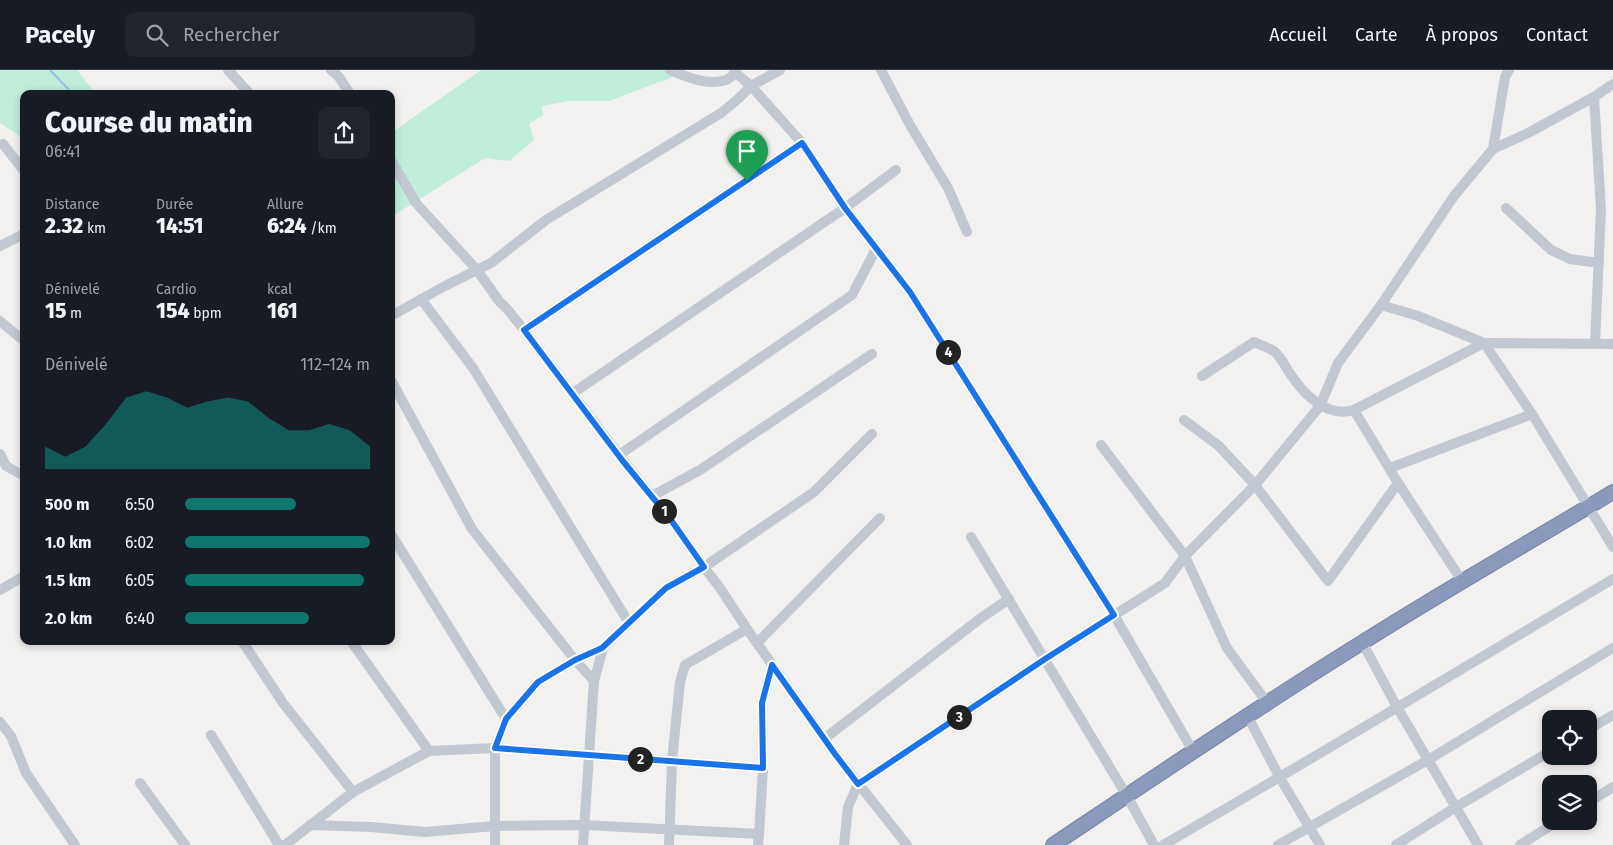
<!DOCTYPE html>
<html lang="fr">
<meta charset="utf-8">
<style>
:root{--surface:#171b24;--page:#20242c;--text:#f1f3f6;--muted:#9ea1a6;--line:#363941;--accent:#0f766e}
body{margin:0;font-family:"Fira Sans",sans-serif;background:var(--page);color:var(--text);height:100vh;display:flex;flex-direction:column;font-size:19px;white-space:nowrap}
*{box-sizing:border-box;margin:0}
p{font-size:16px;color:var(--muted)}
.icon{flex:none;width:28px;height:28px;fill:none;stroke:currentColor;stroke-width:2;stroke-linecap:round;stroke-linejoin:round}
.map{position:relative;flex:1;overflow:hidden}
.side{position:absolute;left:20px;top:20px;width:375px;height:555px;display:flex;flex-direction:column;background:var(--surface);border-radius:10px;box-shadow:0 2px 8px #0003}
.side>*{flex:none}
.controls{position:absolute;left:1542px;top:640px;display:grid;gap:10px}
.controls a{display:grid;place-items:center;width:55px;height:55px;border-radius:10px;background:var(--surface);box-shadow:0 2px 8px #0003;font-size:25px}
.pin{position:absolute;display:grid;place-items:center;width:42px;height:42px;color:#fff;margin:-51px -21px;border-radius:50% 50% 50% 0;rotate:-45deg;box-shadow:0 0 5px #0007}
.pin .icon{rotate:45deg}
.km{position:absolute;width:25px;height:25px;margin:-12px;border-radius:50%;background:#222;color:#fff;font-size:14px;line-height:25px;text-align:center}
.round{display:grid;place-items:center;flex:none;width:52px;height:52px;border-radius:10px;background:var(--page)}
.headline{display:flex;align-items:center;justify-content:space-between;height:85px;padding:0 25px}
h1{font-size:28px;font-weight:800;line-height:38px}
.metrics{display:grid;grid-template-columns:repeat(3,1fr);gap:8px;height:85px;padding:5px 25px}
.metrics div{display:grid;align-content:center}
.metrics b{font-size:21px;font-weight:800}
.metrics small{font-size:14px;font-weight:400}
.metrics p{font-size:14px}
.chart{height:140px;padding:10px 25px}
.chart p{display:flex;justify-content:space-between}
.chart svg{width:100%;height:90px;margin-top:5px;fill:var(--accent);opacity:.7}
ul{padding:0 25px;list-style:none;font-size:16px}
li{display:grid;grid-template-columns:80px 60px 1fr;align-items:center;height:38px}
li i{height:12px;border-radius:6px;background:var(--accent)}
header{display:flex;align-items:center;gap:30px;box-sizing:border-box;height:70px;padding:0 25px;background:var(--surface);border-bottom:1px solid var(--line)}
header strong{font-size:24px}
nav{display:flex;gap:28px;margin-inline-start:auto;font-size:18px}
.search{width:350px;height:45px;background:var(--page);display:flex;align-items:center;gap:12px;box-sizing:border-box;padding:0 18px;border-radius:10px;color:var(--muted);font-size:19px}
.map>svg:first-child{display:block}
.green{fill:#c1eddb}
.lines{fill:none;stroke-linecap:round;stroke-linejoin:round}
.stream{stroke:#91c5e8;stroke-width:2}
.highway-casing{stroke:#7684a8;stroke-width:16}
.minor{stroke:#c2c8d1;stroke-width:10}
.highway{stroke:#8b99bc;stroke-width:14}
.route-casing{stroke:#fff;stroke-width:10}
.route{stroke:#1a73e8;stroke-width:6}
</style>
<header>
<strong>Pacely</strong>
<div class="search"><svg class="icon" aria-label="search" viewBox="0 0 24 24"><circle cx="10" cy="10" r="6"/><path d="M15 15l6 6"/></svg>Rechercher</div>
<nav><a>Accueil</a><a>Carte</a><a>À propos</a><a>Contact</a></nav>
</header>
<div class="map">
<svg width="1613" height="775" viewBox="0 0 1613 775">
<rect width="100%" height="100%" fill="#f2f1f0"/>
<g class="green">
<polygon points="0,0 77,0 96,24 24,24 24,69 0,53"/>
<polygon points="481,0 666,0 675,6 609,31 568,31 542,36 543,45 529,54 534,70 509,91 485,88 391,147 391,63"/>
</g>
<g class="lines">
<polyline class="stream" points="50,0 73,24"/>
<defs>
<path id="highway" d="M1053,775C1156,706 1258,637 1363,572C1445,520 1530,472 1613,422"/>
</defs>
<use href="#highway" class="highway-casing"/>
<g class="minor">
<polyline points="228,0 250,24"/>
<polyline points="331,0 339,7 350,24"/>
<path d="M670,0C686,7 708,16 726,10C729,9 733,5 736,3"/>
<polyline points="734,0 736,3 751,16 802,73 845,138 910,222 1114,545 1193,681"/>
<polyline points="881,0 910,55 948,118 967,162"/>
<polyline points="1594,27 1601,139 1595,273"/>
<polyline points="3,74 24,101"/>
<polyline points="1493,79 1505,7 1509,0"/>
<polyline points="391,90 416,133 477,200 499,231 508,240 524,260 623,390 671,450 704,497 720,518 747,559 835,684 907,775"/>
<polyline points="1506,138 1551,180 1570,189 1599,193"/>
<polyline points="0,176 24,164"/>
<polyline points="421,229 473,298 629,553"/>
<polyline points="1381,235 1418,246 1484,273 1532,344 1613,477"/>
<polyline points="391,246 443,217 491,193 546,150 721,43 738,29 751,16 780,0"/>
<polyline points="0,251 24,271"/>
<polyline points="524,260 802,73"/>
<path d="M1202,306L1254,272C1260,275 1270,278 1275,282C1281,287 1286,298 1291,305C1305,326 1328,348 1354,340L1484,273L1613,274"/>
<polyline points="391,310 472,459 575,590 594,611"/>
<polyline points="573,323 845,138 896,100"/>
<polyline points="1354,340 1398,413 1462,511"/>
<polyline points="1184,350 1219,376 1255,415 1328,511 1398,413"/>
<polyline points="1101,375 1185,486 1227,578 1268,634"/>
<polyline points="0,384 6,396 24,406"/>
<polyline points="619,385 852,225 876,179"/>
<polyline points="1390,398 1532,344"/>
<polyline points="652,426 700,400 872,284"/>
<polyline points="391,464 506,649"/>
<polyline points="971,467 1127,726 1154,775"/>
<polyline points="0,520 24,506"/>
<polyline points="242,571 283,633 353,722"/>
<polyline points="351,571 429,681"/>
<polyline points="1362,572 1397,637 1478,775"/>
<polyline points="757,573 880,448"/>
<polyline points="1248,647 1280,708 1320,775"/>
<polyline points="0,652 11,666 26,703 75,775"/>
<polyline points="1589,659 1613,645"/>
<polyline points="211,665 279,775"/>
<polyline points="824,669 981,548 1009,529"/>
<polyline points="140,713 185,775"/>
<polyline points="1589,732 1613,717"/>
<polyline points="310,755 371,757 425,762 495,756 584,755 759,764 758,775"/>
<polyline points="759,764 763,698 762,633 772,595"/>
<polyline points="285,775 353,722 429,681 495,678 763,698"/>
<polyline points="495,775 495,678 506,649 538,612 575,590 603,578"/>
<polyline points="583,775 594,611 603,578 666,518 704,497 814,422 872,364"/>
<polyline points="669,775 672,691 680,612 685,595 747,559"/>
<polyline points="844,775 848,737 858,714 1045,589 1165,513 1185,486 1255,415 1320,336 1338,293 1381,235 1454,126 1493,79 1528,63 1594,27 1613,14"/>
<path d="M1163,775C1314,688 1463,598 1613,509"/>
<polyline points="1278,775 1428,690 1613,578"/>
<polyline points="1396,775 1456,737 1551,681"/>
<polyline points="1520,775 1558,751"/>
</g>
<use href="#highway" class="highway"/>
</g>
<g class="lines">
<defs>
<polygon id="route" points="802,73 845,138 910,222 1114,545 1045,589 858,714 835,684 772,595 762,633 763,698 495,678 506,649 538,612 575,590 602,578 666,518 704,497 671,450 622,390 524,260"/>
</defs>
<use href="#route" class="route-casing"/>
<use href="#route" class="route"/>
</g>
</svg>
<div class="controls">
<a><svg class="icon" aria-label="locate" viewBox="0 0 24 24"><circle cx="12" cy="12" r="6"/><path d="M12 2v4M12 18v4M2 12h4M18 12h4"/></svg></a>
<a><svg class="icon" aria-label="layers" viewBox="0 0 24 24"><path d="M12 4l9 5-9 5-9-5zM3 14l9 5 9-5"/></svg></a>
</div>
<div class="pin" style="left:747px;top:111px;background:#1e9e55"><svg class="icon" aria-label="arrive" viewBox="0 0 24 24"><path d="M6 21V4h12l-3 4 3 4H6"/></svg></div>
<b class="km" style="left:664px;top:441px">1</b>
<b class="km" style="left:640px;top:689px">2</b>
<b class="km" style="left:959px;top:647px">3</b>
<b class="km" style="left:948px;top:282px">4</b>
<section class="side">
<div class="headline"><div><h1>Course du matin</h1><p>06:41</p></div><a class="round"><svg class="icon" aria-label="share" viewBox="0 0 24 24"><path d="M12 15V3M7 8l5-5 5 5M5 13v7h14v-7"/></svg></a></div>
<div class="metrics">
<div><p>Distance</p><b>2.32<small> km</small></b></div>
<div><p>Durée</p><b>14:51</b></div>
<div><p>Allure</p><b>6:24<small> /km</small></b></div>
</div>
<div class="metrics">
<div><p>Dénivelé</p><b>15<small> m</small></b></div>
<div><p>Cardio</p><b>154<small> bpm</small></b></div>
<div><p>kcal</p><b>161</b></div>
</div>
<div class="chart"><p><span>Dénivelé</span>112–124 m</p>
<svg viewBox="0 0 160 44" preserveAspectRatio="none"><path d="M0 44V33L10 38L20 33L30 22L40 9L50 6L60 9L70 14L80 11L90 9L100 11L110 19L120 25L130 25L140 22L150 25L160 33V44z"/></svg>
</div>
<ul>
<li><b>500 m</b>6:50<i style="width:60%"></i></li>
<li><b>1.0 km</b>6:02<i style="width:100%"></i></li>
<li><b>1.5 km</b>6:05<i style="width:97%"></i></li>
<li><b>2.0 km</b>6:40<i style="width:67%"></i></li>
</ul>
</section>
</div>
